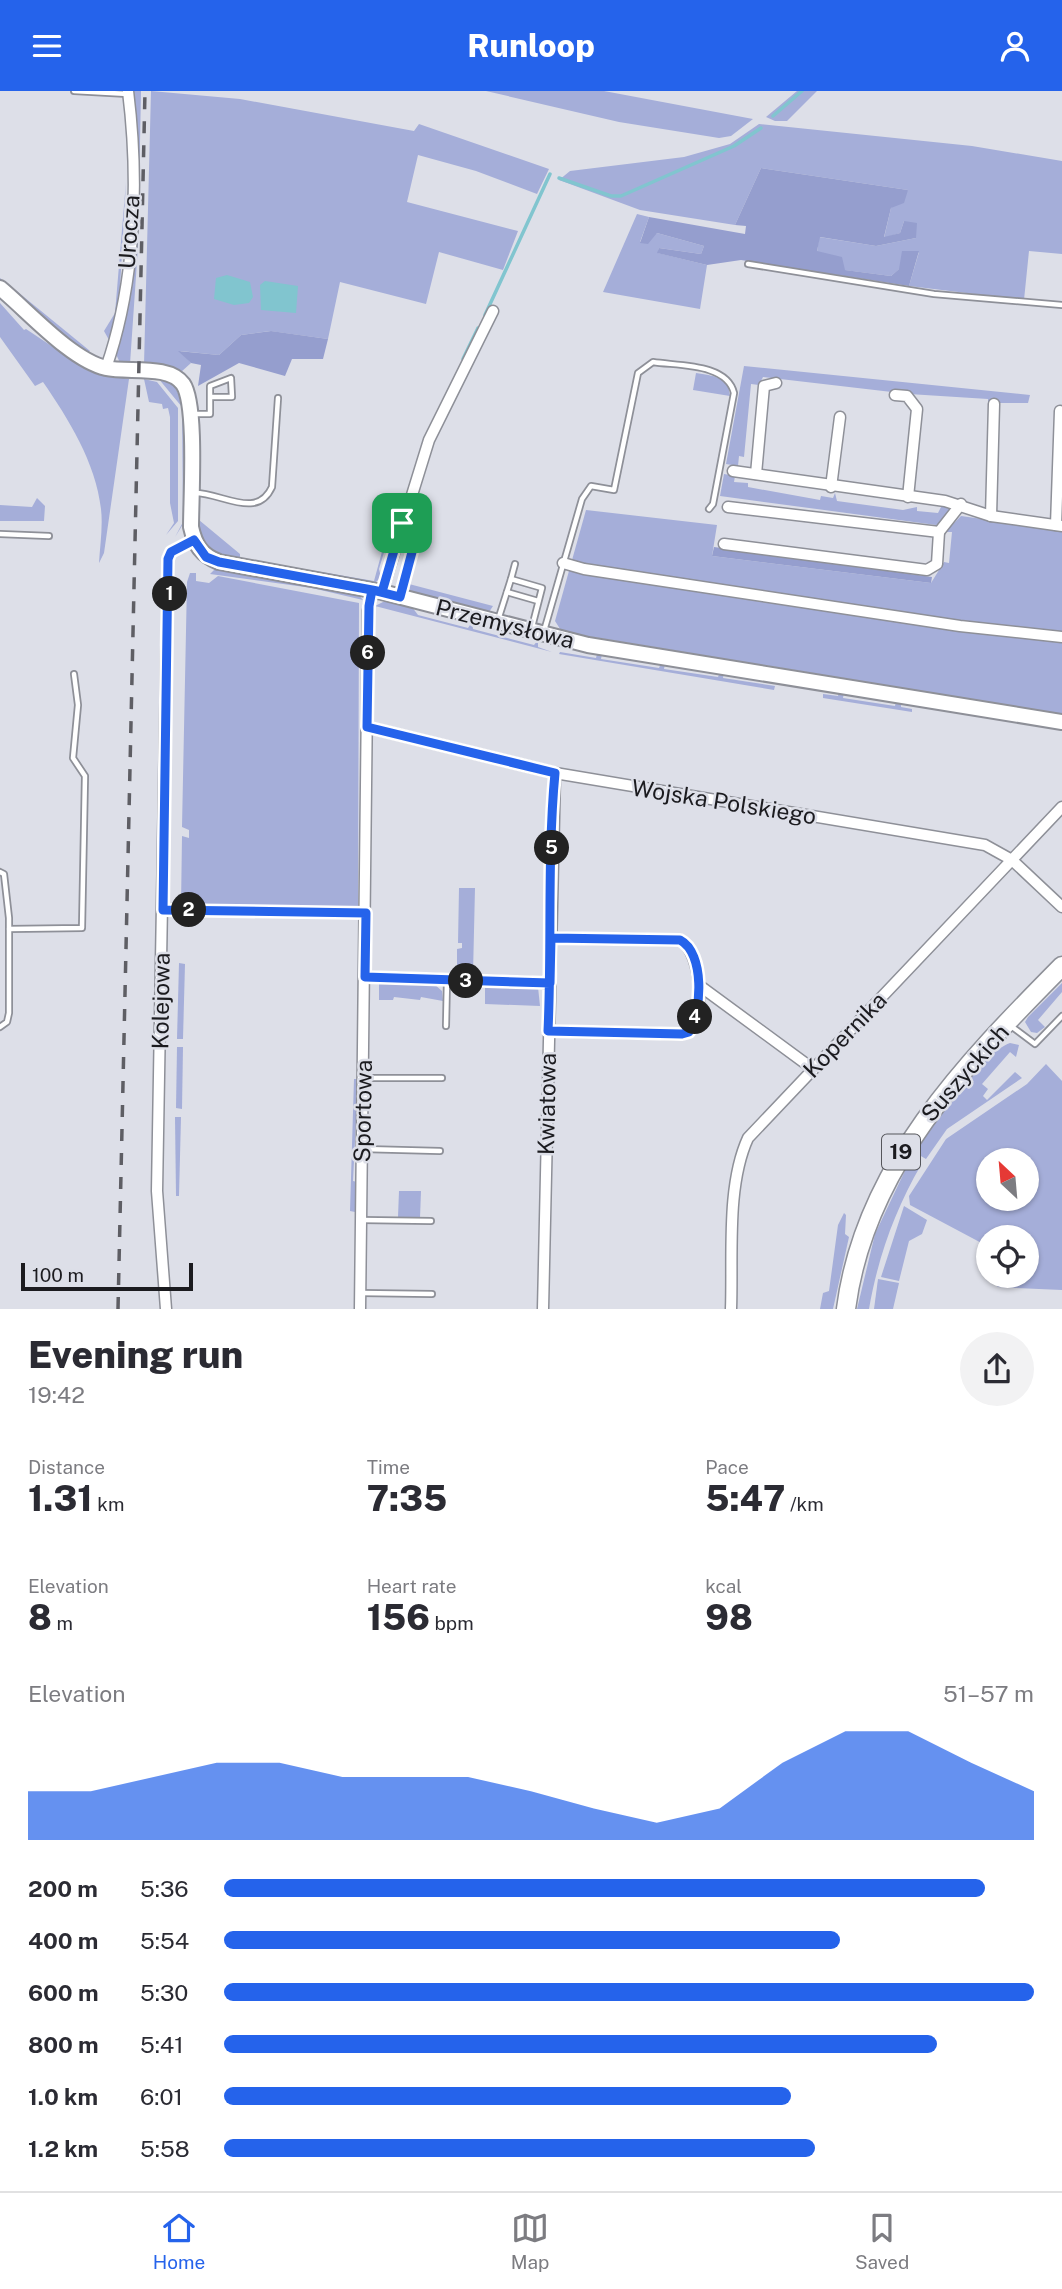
<!DOCTYPE html>
<meta charset="utf-8">
<style>
:root{--surface:#fff;--page:#f2f2f3;--text:#2b2b33;--muted:#7c7c81;--line:#e1e1e2;--accent:#2563eb}
body{margin:0;font-family:"Public Sans",sans-serif;background:var(--page);color:var(--text);height:100vh;display:flex;flex-direction:column;font-size:26px;white-space:nowrap}
*{box-sizing:border-box;margin:0}
p{font-size:23px;color:var(--muted)}
.icon{flex:none;width:38px;height:38px;fill:none;stroke:currentColor;stroke-width:2;stroke-linecap:round;stroke-linejoin:round}
.map{position:relative;height:1218px;overflow:hidden}
.drawer{display:flex;flex-direction:column;background:var(--surface);flex:1}
.drawer>*{flex:none}
.needle{width:46px;rotate:334deg}
.fabs{position:absolute;left:976px;top:1057px;display:grid;gap:14px}
.fabs a{display:grid;place-items:center;width:63px;height:63px;border-radius:50%;background:var(--surface);box-shadow:0 2px 5px #0004;font-size:35px}
.scale{position:absolute;left:21px;bottom:18px;width:172px;box-sizing:border-box;padding-left:7px;border:4px solid #1b1b1f;border-top:0;font-size:19px;line-height:24px;white-space:nowrap;color:#1b1b1f;-webkit-text-stroke:5px #dddfe8;paint-order:stroke}
.pin{position:absolute;display:grid;place-items:center;width:60px;height:60px;color:#fff;margin:-30px;border-radius:14px;box-shadow:0 4px 10px #0006}
.km{position:absolute;width:35px;height:35px;margin:-18px;border-radius:50%;background:#222;color:#fff;font-size:19px;line-height:35px;text-align:center}
.round{display:grid;place-items:center;flex:none;width:74px;height:74px;border-radius:37px;background:var(--page)}
.summary{display:flex;align-items:center;justify-content:space-between;height:119px;padding:0 28px}
h1{font-size:38px;font-weight:800;line-height:52px}
.stats{display:grid;grid-template-columns:repeat(3,1fr);gap:10px;height:119px;padding:7px 28px}
.stats div{display:grid;align-content:center}
.stats b{font-size:35px;font-weight:800}
.stats small{font-size:19px;font-weight:400}
.stats p{font-size:19px}
.chart{height:196px;padding:14px 28px}
.chart p{display:flex;justify-content:space-between}
.chart svg{width:100%;height:126px;margin-top:7px;fill:var(--accent);opacity:.7}
ul{padding:0 28px;list-style:none;font-size:23px}
li{display:grid;grid-template-columns:112px 84px 1fr;align-items:center;height:52px}
li i{height:18px;border-radius:9px;background:var(--accent)}
header{display:flex;justify-content:space-between;align-items:center;height:91px;padding:0 28px;background:var(--accent);color:#fff;font-size:32px;font-weight:800}
.tab-bar{display:flex;justify-content:space-around;align-items:center;height:98px;border-top:2px solid var(--line);background:var(--surface);font-size:19px;color:var(--muted)}
.tab-bar a{display:grid;justify-items:center;gap:4px}
.tab-bar .active{color:var(--accent)}
.map>svg:first-child{display:block}
.green{fill:#a5aed9;fill-rule:evenodd}
.forest{fill:#959ece}
.water{fill:#81c5cf}
.lines{fill:none;stroke-linecap:round;stroke-linejoin:round}
.stream{stroke:#81c5cf;stroke-width:3.5}
.lane-casing{stroke:#8e9098;stroke-width:8}
.street-casing{stroke:#8e9098;stroke-width:13}
.secondary-casing{stroke:#8e9098;stroke-width:18}
.highway-casing{stroke:#8e9098;stroke-width:21}
.lane{stroke:#fff;stroke-width:4.5}
.street{stroke:#fff;stroke-width:10}
.secondary{stroke:#fff;stroke-width:14}
.highway{stroke:#fff;stroke-width:18}
.rail{stroke:#5e5e64;stroke-width:3.5;stroke-dasharray:12 12;stroke-linecap:butt}
.route-casing{stroke:#fff;stroke-width:14}
.route{stroke:#2563eb;stroke-width:9}
.labels{text-anchor:middle;stroke-width:5;stroke-linejoin:round;paint-order:stroke}
.shield{fill:#dddfe8;stroke:#55565b;stroke-width:2}
.shield-label{font-size:21px;font-weight:bold;fill:#1b1b1f}
.street-label{font-size:23px;fill:#1b1b1f;stroke:#dddfe8}
</style>
<header><svg class="icon" aria-label="menu" viewBox="0 0 24 24"><path d="M4 6h16M4 12h16M4 18h16"/></svg>Runloop<svg class="icon" aria-label="person" viewBox="0 0 24 24"><circle cx="12" cy="8" r="4"/><path d="M4 21q1-7 8-7t8 7"/></svg></header>
<div class="map">
<svg width="1062" height="1218" viewBox="0 0 1062 1218">
<rect width="100%" height="100%" fill="#dddfe8"/>
<g class="green">
<path d="M133,0H141L138,156L130,273L120,272L116,263C135,192 144,72 133,0Z"/>
<polygon points="151,0 240,8 414,40 419,33 549,78 537,103 476,80 418,64 407,111 518,140 503,179 439,161 426,213 340,191 328,248 270,240 241,244 219,264 180,260 191,272 181,281 144,274"/>
<polygon points="486,0 604,0 753,28 731,45 719,47 619,31"/>
<polygon points="797,0 817,0 787,30 775,30 766,26"/>
<polygon points="759,33 972,55 1062,70 1062,163 1029,160 1024,209 909,195 919,161 891,185 844,179 817,161 819,146 876,155 916,147 904,130 900,142 884,147 891,117 908,99 761,77 735,134 640,119 559,89 570,80 684,66 730,53"/>
<polygon points="126,91 119,214 109,249 104,240 115,222"/>
<polygon points="637,123 649,126 640,151 657,142 704,155 701,163 659,157 658,162 707,174 700,218 603,201"/>
<polygon points="0,187 8,193 90,260 87,262 0,191"/>
<path d="M0,212L24,239L26,238L89,280L129,288L104,462L99,472C100,455 103,435 101,418C96,372 68,327 43,291L35,295L0,246Z"/>
<polygon points="744,275 1030,304 1028,312 988,312 988,308 909,303 763,286 759,294 751,293 744,366 739,365 738,375 726,373"/>
<path d="M696,282C713,285 729,285 730,305L693,299Z"/>
<polygon points="158,287 173,293 184,313 185,430 175,446 183,431 182,316"/>
<polygon points="144,288 157,291 178,317 178,430 166,444 174,432 170,412 170,326 168,317 163,318 162,313 149,311"/>
<polygon points="724,383 735,385 734,391 748,392 748,396 820,409 821,405 833,407 835,402 837,410 903,419 917,416 917,420 938,422 942,414 950,416 951,419 942,432 936,434 720,405"/>
<polygon points="37,407 45,415 44,430 0,430 0,414 32,416"/>
<path d="M199,410V429L240,463V467L374,490L389,435L393,432L379,478L381,486L374,493L216,464C200,450 192,430 199,410Z"/>
<polygon points="586,419 717,434 712,465 931,492 944,471 949,472 952,441 945,441 961,425 1062,439 1062,623 562,541 555,530"/>
<polygon points="216,477 357,502 363,509 312,497 210,483"/>
<polygon points="190,482 196,482 196,490 209,492 218,485 359,512 358,818 355,821 181,815 182,745 189,747 189,739 182,736 187,491"/>
<polygon points="409,493 493,515 489,521 410,500"/>
<polygon points="387,509 412,516 418,524 468,537 472,531 473,538 534,554 538,549 538,556 552,561 375,515"/>
<polygon points="560,561 596,567 597,563 602,563 601,568 659,577 661,572 665,573 664,578 718,586 720,581 724,581 723,587 775,595 774,599 559,563"/>
<polygon points="839,600 844,601 843,607 895,615 896,610 901,611 901,616 912,618 912,621 823,607 823,603 838,605"/>
<polygon points="459,797 475,797 473,883 457,882 457,858 462,857 462,852 458,852"/>
<polygon points="179,872 185,873 183,948 177,948"/>
<polygon points="379,892 434,893 442,900 443,910 421,906 420,909 394,906 393,909 379,909"/>
<polygon points="1062,892 1062,901 1038,929 1045,936 1037,942 1031,941 1025,931 1028,926"/>
<polygon points="485,894 538,896 540,915 485,913"/>
<path d="M1010,952L1019,954L1016,966L1010,961L982,993L988,998L983,1005L987,1009L1015,981L1022,987L947,1038L926,1068L914,1061C929,1035 983,961 1010,952Z"/>
<polygon points="177,956 183,956 182,1018 176,1017"/>
<path d="M1046,973L1062,990V1199L997,1196L1007,1185H1027V1146H989V1156L910,1114L909,1105L946,1048L1027,993ZM1027,1069V1108H989V1069Z"/>
<polygon points="354,988 358,988 353,1090 357,1091 355,1121 350,1120"/>
<polygon points="175,1026 181,1026 179,1105 176,1105"/>
<path d="M911,1067L921,1074C895,1119 878,1166 869,1218H857L875,1143Z"/>
<polygon points="399,1100 421,1100 420,1127 398,1126"/>
<polygon points="904,1115 927,1129 922,1143 909,1150 899,1190 881,1186"/>
<polygon points="844,1122 846,1124 845,1143 849,1146 833,1218 820,1218 823,1202 829,1200 838,1134"/>
<polygon points="878,1188 899,1192 893,1218 874,1218"/>
</g>
<g class="forest">
<polygon points="761,77 908,99 904,112 891,117 884,146 900,142 904,130 917,132 916,147 876,155 820,146 817,160 842,166 845,179 891,185 899,178 902,160 919,160 909,195 741,169 707,174 657,162 659,157 701,163 704,155 657,142 648,153 640,152 649,126 745,143 746,135 735,134"/>
<polygon points="271,240 328,248 323,268 292,268 285,285 239,272 198,295 201,274 191,272 178,260 219,264 241,244"/>
<polygon points="714,456 932,486 931,492 712,465"/>
</g>
<g class="water">
<polygon points="227,184 250,191 253,206 249,212 234,214 214,208 216,187"/>
<polygon points="265,190 298,195 296,222 261,219 260,194"/>
</g>
<g class="lines">
<g class="stream">
<polyline points="773,25 802,0"/>
<polyline points="559,87 611,105 621,105 734,55 761,37"/>
<polyline points="485,224 550,83"/>
<polyline points="463,268 478,237"/>
</g>
<defs>
<g id="lane">
<polyline points="74,0 128,3"/>
<polyline points="748,173 934,203 1062,214"/>
<polyline points="193,323 210,323 210,295 231,287 232,306 210,306"/>
<path d="M195,402C222,402 257,429 272,396L278,307"/>
<polyline points="0,443 49,445"/>
<polyline points="511,488 515,473"/>
<polyline points="507,501 538,510"/>
<polyline points="401,503 419,435 403,432"/>
<polyline points="498,529 511,488 542,497 532,536"/>
<path d="M544,540L582,408L591,395L614,399L638,282L653,271C678,275 727,272 734,302L713,413L709,418"/>
<polyline points="0,781 4,783 9,827 9,922 7,931 0,936"/>
<polyline points="164,819 365,822"/>
<polyline points="9,838 82,837 85,685 73,667 78,614 74,583"/>
<polyline points="446,935 447,889"/>
<polyline points="1011,935 1035,953 1062,925"/>
<polyline points="364,987 442,987"/>
<polyline points="363,1058 440,1060"/>
<polyline points="362,1129 431,1130"/>
<polyline points="361,1202 432,1203"/>
</g>
<g id="street">
<path d="M106,277C136,191 139,89 128,0"/>
<polyline points="895,304 907,305 917,318 908,406"/>
<polyline points="733,380 945,410 991,425 1062,435"/>
<polyline points="756,383 764,295 776,292"/>
<polyline points="831,396 840,326"/>
<polyline points="728,416 939,441 961,413"/>
<polyline points="991,425 994,313"/>
<polyline points="1056,434 1060,320"/>
<polyline points="724,453 927,479 937,473 939,441"/>
<polyline points="563,472 584,478 960,535 1062,546"/>
<polyline points="382,501 429,349 493,220"/>
<polyline points="367,636 555,682 985,754 1012,769 1062,816"/>
<polyline points="365,886 550,892"/>
<polyline points="700,895 813,978"/>
<path d="M548,940L682,943C707,935 703,861 680,849L551,847"/>
<polyline points="166,1218 157,1100 168,468 171,461 194,449"/>
<polyline points="360,1218 368,520 372,499"/>
<polyline points="543,1218 555,682"/>
<path d="M731,1218C733,1165 726,1095 748,1047L1062,716"/>
</g>
<path id="secondary" d="M0,197C28,220 71,269 106,277C128,282 169,273 183,293C197,313 191,407 191,436C195,454 201,464 219,471L382,501L588,554L1062,631"/>
<path id="highway" d="M846,1218C864,1076 966,972 1062,875"/>
</defs>
<use href="#lane" class="lane-casing"/>
<use href="#street" class="street-casing"/>
<use href="#secondary" class="secondary-casing"/>
<use href="#highway" class="highway-casing"/>
<use href="#lane" class="lane"/>
<use href="#street" class="street"/>
<use href="#secondary" class="secondary"/>
<use href="#highway" class="highway"/>
<polyline class="rail" points="118,1218 145,0"/>
</g>
<g class="lines">
<defs>
<path id="route" d="M402,432L382,501L372,499L219,471L206,466L194,449L171,461L168,468L163,819L366,822L365,886L550,892L551,847L680,849C705,862 702,920 689,941L682,943L548,940C552,855 547,767 555,682L367,636L369,515L372,499L400,506L419,435L402,432"/>
</defs>
<use href="#route" class="route-casing"/>
<use href="#route" class="route"/>
</g>
<g class="labels">
<rect class="shield" x="882" y="1043.5" width="38" height="35" rx="5"/>
<g class="shield-label">
<text x="901" y="1068">19</text>
</g>
<g class="street-label">
<text transform="translate(129 141) rotate(-86)" y="8">Urocza</text>
<text transform="translate(505 533) rotate(14)" y="8">Przemysłowa</text>
<text transform="translate(724 711) rotate(9)" y="8">Wojska Polskiego</text>
<text transform="translate(161 910) rotate(-89)" y="8">Kolejowa</text>
<text transform="translate(845 944) rotate(-46)" y="8">Kopernika</text>
<text transform="translate(965 982) rotate(-49)" y="8">Suszyckich</text>
<text transform="translate(547 1013) rotate(-89)" y="8">Kwiatowa</text>
<text transform="translate(363 1020) rotate(-89)" y="8">Sportowa</text>
</g>
</g>
</svg>
<div class="fabs">
<a><svg class="needle" viewBox="-14 -14 28 28"><path d="M0-13l5 13h-10z" fill="#e53935"/><path d="M0 13l5-13h-10z" fill="#7c7c81"/></svg></a>
<a><svg class="icon" aria-label="locate" viewBox="0 0 24 24"><circle cx="12" cy="12" r="6"/><path d="M12 2v4M12 18v4M2 12h4M18 12h4"/></svg></a>
</div>
<div class="scale">100 m</div>
<div class="pin" style="left:402px;top:432px;background:#1e9e55"><svg class="icon" aria-label="arrive" viewBox="0 0 24 24"><path d="M6 21V4h12l-3 4 3 4H6"/></svg></div>
<b class="km" style="left:170px;top:503px">1</b>
<b class="km" style="left:189px;top:819px">2</b>
<b class="km" style="left:466px;top:890px">3</b>
<b class="km" style="left:695px;top:926px">4</b>
<b class="km" style="left:552px;top:757px">5</b>
<b class="km" style="left:368px;top:562px">6</b>
</div>
<section class="drawer">
<div class="summary"><div><h1>Evening run</h1><p>19:42</p></div><a class="round"><svg class="icon" aria-label="share" viewBox="0 0 24 24"><path d="M12 15V3M7 8l5-5 5 5M5 13v7h14v-7"/></svg></a></div>
<div class="stats">
<div><p>Distance</p><b>1.31<small> km</small></b></div>
<div><p>Time</p><b>7:35</b></div>
<div><p>Pace</p><b>5:47<small> /km</small></b></div>
</div>
<div class="stats">
<div><p>Elevation</p><b>8<small> m</small></b></div>
<div><p>Heart rate</p><b>156<small> bpm</small></b></div>
<div><p>kcal</p><b>98</b></div>
</div>
<div class="chart"><p><span>Elevation</span>51–57 m</p>
<svg viewBox="0 0 160 44" preserveAspectRatio="none"><path d="M0 44V27L10 27L20 22L30 17L40 17L50 22L60 22L70 22L80 27L90 33L100 38L110 33L120 17L130 6L140 6L150 17L160 27V44z"/></svg>
</div>
<ul>
<li><b>200 m</b>5:36<i style="width:94%"></i></li>
<li><b>400 m</b>5:54<i style="width:76%"></i></li>
<li><b>600 m</b>5:30<i style="width:100%"></i></li>
<li><b>800 m</b>5:41<i style="width:88%"></i></li>
<li><b>1.0 km</b>6:01<i style="width:70%"></i></li>
<li><b>1.2 km</b>5:58<i style="width:73%"></i></li>
</ul>
</section>
<nav class="tab-bar">
<a class="active"><svg class="icon" aria-label="home" viewBox="0 0 24 24"><path d="M3 11l9-7 9 7M6 9v11h12V9"/></svg>Home</a>
<a><svg class="icon" aria-label="map" viewBox="0 0 24 24"><path d="M3 6l6-2 6 2 6-2v14l-6 2-6-2-6 2zM9 4v14M15 6v14"/></svg>Map</a>
<a><svg class="icon" aria-label="saved" viewBox="0 0 24 24"><path d="M7 4h10v16l-5-4-5 4z"/></svg>Saved</a>
</nav>
